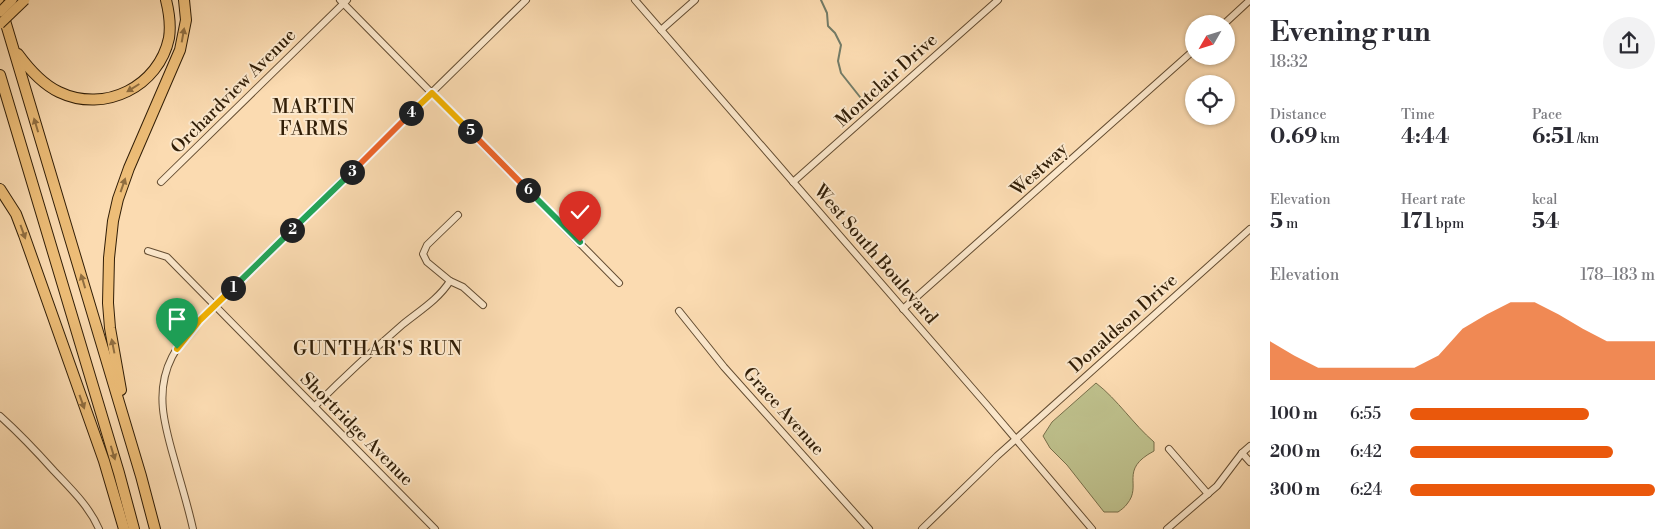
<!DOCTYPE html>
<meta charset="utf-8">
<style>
:root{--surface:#fff;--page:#f2f2f3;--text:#2b2b33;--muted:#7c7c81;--accent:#ea580c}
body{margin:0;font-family:"Libre Bodoni",serif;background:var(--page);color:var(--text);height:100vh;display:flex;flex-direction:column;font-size:19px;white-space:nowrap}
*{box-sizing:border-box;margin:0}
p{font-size:16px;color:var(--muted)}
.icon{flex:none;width:28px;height:28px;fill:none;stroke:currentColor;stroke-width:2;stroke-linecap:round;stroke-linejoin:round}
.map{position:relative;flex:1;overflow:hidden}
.side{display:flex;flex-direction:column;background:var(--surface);width:425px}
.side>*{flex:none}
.needle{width:32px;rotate:231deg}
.buttons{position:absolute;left:1185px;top:15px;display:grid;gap:10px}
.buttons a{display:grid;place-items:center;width:50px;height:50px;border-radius:50%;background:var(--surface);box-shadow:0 1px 4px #0004;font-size:25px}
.pin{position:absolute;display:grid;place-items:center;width:42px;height:42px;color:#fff;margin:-51px -21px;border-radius:50% 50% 50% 0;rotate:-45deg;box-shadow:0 0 5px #0007}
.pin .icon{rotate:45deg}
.km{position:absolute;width:25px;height:25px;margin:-12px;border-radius:50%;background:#222;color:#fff;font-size:14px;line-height:25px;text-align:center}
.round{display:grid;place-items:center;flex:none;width:52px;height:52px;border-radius:26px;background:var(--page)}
.head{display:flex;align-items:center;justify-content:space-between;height:85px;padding:0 20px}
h1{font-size:28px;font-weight:700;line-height:38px}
.metrics{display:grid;grid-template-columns:repeat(3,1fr);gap:8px;height:85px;padding:5px 20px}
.metrics div{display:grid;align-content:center}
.metrics b{font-size:21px;font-weight:700}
.metrics small{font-size:14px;font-weight:400}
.metrics p{font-size:14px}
.chart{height:140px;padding:10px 20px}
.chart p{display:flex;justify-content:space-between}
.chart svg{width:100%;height:90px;margin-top:5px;fill:var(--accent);opacity:.7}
ul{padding:0 20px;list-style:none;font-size:16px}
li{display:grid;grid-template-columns:80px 60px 1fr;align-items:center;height:38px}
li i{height:12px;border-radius:6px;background:var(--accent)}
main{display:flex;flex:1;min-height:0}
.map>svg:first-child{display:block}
.green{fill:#bec08c;stroke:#786f4a}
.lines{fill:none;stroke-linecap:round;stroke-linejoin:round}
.stream{stroke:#737c68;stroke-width:2}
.minor-casing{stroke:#644d32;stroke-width:8}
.highway-casing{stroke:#311e07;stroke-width:12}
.minor{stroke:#fce8cc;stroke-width:6}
.highway{stroke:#eebe78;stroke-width:10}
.major-bridge-casing{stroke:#311e07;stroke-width:11;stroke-linecap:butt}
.major-bridge{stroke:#eebe78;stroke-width:9}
.oneway{fill:#906e40}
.split-1-casing{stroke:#fff;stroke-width:10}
.split-2-casing{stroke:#fff;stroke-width:10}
.split-3-casing{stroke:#fff;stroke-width:10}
.split-4-casing{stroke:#fff;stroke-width:10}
.split-5-casing{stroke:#fff;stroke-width:10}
.split-6-casing{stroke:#fff;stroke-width:10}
.split-7-casing{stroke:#fff;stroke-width:10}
.split-1{stroke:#f5b400;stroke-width:6}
.split-2{stroke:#22a559;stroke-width:6}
.split-3{stroke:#22a559;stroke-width:6}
.split-4{stroke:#f0652b;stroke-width:6}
.split-5{stroke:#f5b400;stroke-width:6}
.split-6{stroke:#f0652b;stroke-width:6}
.split-7{stroke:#22a559;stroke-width:6}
.labels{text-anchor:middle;stroke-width:4;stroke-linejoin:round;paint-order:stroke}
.street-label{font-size:18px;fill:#311e07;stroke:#fce8cc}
.neighbourhood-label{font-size:19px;letter-spacing:1px;fill:#311e07;stroke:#fce8cc}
</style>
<main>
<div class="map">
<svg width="1250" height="529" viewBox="0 0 1250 529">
<rect width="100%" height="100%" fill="#fbdbb1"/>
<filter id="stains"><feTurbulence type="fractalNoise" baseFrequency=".004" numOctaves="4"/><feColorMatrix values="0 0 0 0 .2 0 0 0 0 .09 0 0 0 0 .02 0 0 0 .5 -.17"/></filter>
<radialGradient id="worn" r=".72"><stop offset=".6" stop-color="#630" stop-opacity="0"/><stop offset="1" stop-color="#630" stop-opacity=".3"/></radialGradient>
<path class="green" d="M1096,383C1118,400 1133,424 1154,442V451C1118,470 1143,485 1127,504C1125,507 1121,510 1118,512H1104L1067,465L1050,448L1043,436L1052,422Z"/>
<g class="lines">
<polyline class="stream" points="821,0 827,13 828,26 835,33 841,45 838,61 841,73 860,97"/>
<defs>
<g id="minor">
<polyline points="340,0 619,283"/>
<polyline points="635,0 986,404 1092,529"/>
<polyline points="1224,24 1250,0"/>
<polyline points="661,30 695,0"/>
<polyline points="161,182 347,0"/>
<polyline points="793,182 998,0"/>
<polyline points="148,251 167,257 435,529"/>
<polyline points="450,281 463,287 483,305"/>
<polyline points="903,309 1194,50"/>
<polyline points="679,311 724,367 869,529"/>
<path d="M315,406C343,378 372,351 402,325C419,311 438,300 450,281L427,262L423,254L427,245L458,215"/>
<path d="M0,416C19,433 37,452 54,471C71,489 89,506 99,529"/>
<polyline points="1169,449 1208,494"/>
<polyline points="1242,453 1250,462"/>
<path d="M193,529C188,506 181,484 175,462C165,427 154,392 172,357C179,343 190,332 200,320L526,0"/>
<polyline points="922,529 997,456 1250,229"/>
<polyline points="1167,529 1217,486 1242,453 1250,446"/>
</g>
<g id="highway">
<polyline points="0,4 141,476 155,529"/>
<path d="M18,54C29,69 42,84 59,92C105,114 159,86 169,38C171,25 169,12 166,0"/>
<polyline points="0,75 119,473 134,529"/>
<polyline points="0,189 16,214 24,235 104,461 124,529"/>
<polyline points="121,390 110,328 108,303 109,258 113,221 118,199 129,168 180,50 186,20 184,0"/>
</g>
</defs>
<use href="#minor" class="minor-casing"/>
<use href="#highway" class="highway-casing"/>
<use href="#minor" class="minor"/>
<use href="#highway" class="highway"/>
<defs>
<g id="major-bridge">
<polyline points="0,12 12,0"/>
<polyline points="0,24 25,0"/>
</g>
</defs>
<use href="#major-bridge" class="major-bridge-casing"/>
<use href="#major-bridge" class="major-bridge"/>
</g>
<defs><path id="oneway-solid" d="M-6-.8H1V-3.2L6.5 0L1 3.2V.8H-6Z" transform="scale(1.25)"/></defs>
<g class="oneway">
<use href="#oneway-solid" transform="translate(183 35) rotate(-80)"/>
<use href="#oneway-solid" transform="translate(133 88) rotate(148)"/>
<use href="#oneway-solid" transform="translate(36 125) rotate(-107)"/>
<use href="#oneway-solid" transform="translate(123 185) rotate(-71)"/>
<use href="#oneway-solid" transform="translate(23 232) rotate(70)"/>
<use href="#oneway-solid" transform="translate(83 281) rotate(-107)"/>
<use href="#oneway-solid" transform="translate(113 346) rotate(-101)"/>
<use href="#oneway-solid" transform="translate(82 402) rotate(70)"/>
<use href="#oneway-solid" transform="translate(113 453) rotate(73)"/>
</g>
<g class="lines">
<defs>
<polyline id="split-1" points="177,349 200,320 233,288"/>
<polyline id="split-2" points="233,288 292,230"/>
<polyline id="split-3" points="292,230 352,172"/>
<polyline id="split-4" points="352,172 411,113"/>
<polyline id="split-5" points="411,113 432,93 470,131"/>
<polyline id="split-6" points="470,131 528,190"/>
<polyline id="split-7" points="528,190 580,242"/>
</defs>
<use href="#split-1" class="split-1-casing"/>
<use href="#split-2" class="split-2-casing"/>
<use href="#split-3" class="split-3-casing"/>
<use href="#split-4" class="split-4-casing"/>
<use href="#split-5" class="split-5-casing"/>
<use href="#split-6" class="split-6-casing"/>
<use href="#split-7" class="split-7-casing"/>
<use href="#split-1" class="split-1"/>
<use href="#split-2" class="split-2"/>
<use href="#split-3" class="split-3"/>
<use href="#split-4" class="split-4"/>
<use href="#split-5" class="split-5"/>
<use href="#split-6" class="split-6"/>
<use href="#split-7" class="split-7"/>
</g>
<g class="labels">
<g class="street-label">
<text transform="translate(886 80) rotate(-42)" y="6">Montclair Drive</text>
<text transform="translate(233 91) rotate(-45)" y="6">Orchardview Avenue</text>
<text transform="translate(1039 169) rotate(-42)" y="6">Westway</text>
<text transform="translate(876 254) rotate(49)" y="6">West South Boulevard</text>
<text transform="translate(1123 323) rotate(-42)" y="6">Donaldson Drive</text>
<text transform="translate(784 411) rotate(48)" y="6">Grace Avenue</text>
<text transform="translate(357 429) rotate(45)" y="6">Shortridge Avenue</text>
</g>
<g class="neighbourhood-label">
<text x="314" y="113">MARTIN<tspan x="314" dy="22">FARMS</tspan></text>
<text x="378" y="355">GUNTHAR'S RUN</text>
</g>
</g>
<rect width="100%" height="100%" filter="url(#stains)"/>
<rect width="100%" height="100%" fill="url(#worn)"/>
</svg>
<div class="buttons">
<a><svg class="needle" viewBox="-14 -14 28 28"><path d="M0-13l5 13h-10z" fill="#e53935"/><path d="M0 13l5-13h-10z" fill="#7c7c81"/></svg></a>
<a><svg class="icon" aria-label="locate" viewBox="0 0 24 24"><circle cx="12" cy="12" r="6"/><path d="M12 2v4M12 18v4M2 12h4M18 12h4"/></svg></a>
</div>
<div class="pin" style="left:177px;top:349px;background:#1e9e55"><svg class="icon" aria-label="arrive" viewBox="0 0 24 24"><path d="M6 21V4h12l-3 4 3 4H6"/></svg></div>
<div class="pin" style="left:580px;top:242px;background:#d93025"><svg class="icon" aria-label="check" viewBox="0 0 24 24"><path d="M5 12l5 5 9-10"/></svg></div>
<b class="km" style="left:233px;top:288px">1</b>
<b class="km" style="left:292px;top:230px">2</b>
<b class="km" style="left:352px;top:172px">3</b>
<b class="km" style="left:411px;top:113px">4</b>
<b class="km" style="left:470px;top:131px">5</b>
<b class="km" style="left:528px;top:190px">6</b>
</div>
<section class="side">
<div class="head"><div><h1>Evening run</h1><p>18:32</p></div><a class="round"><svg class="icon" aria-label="share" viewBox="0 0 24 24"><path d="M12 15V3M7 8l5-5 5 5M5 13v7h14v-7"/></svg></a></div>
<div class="metrics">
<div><p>Distance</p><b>0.69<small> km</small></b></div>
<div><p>Time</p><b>4:44</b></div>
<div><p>Pace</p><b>6:51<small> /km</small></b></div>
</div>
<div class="metrics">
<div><p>Elevation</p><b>5<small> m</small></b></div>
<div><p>Heart rate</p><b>171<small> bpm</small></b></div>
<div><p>kcal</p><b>54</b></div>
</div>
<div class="chart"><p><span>Elevation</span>178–183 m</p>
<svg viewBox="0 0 160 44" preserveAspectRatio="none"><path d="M0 44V25L10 32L20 38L30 38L40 38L50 38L60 38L70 32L80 19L90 12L100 6L110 6L120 12L130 19L140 25L150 25L160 25V44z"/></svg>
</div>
<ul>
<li><b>100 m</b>6:55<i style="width:73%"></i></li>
<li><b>200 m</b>6:42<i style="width:83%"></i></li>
<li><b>300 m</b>6:24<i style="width:100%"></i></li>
</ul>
</section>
</main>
